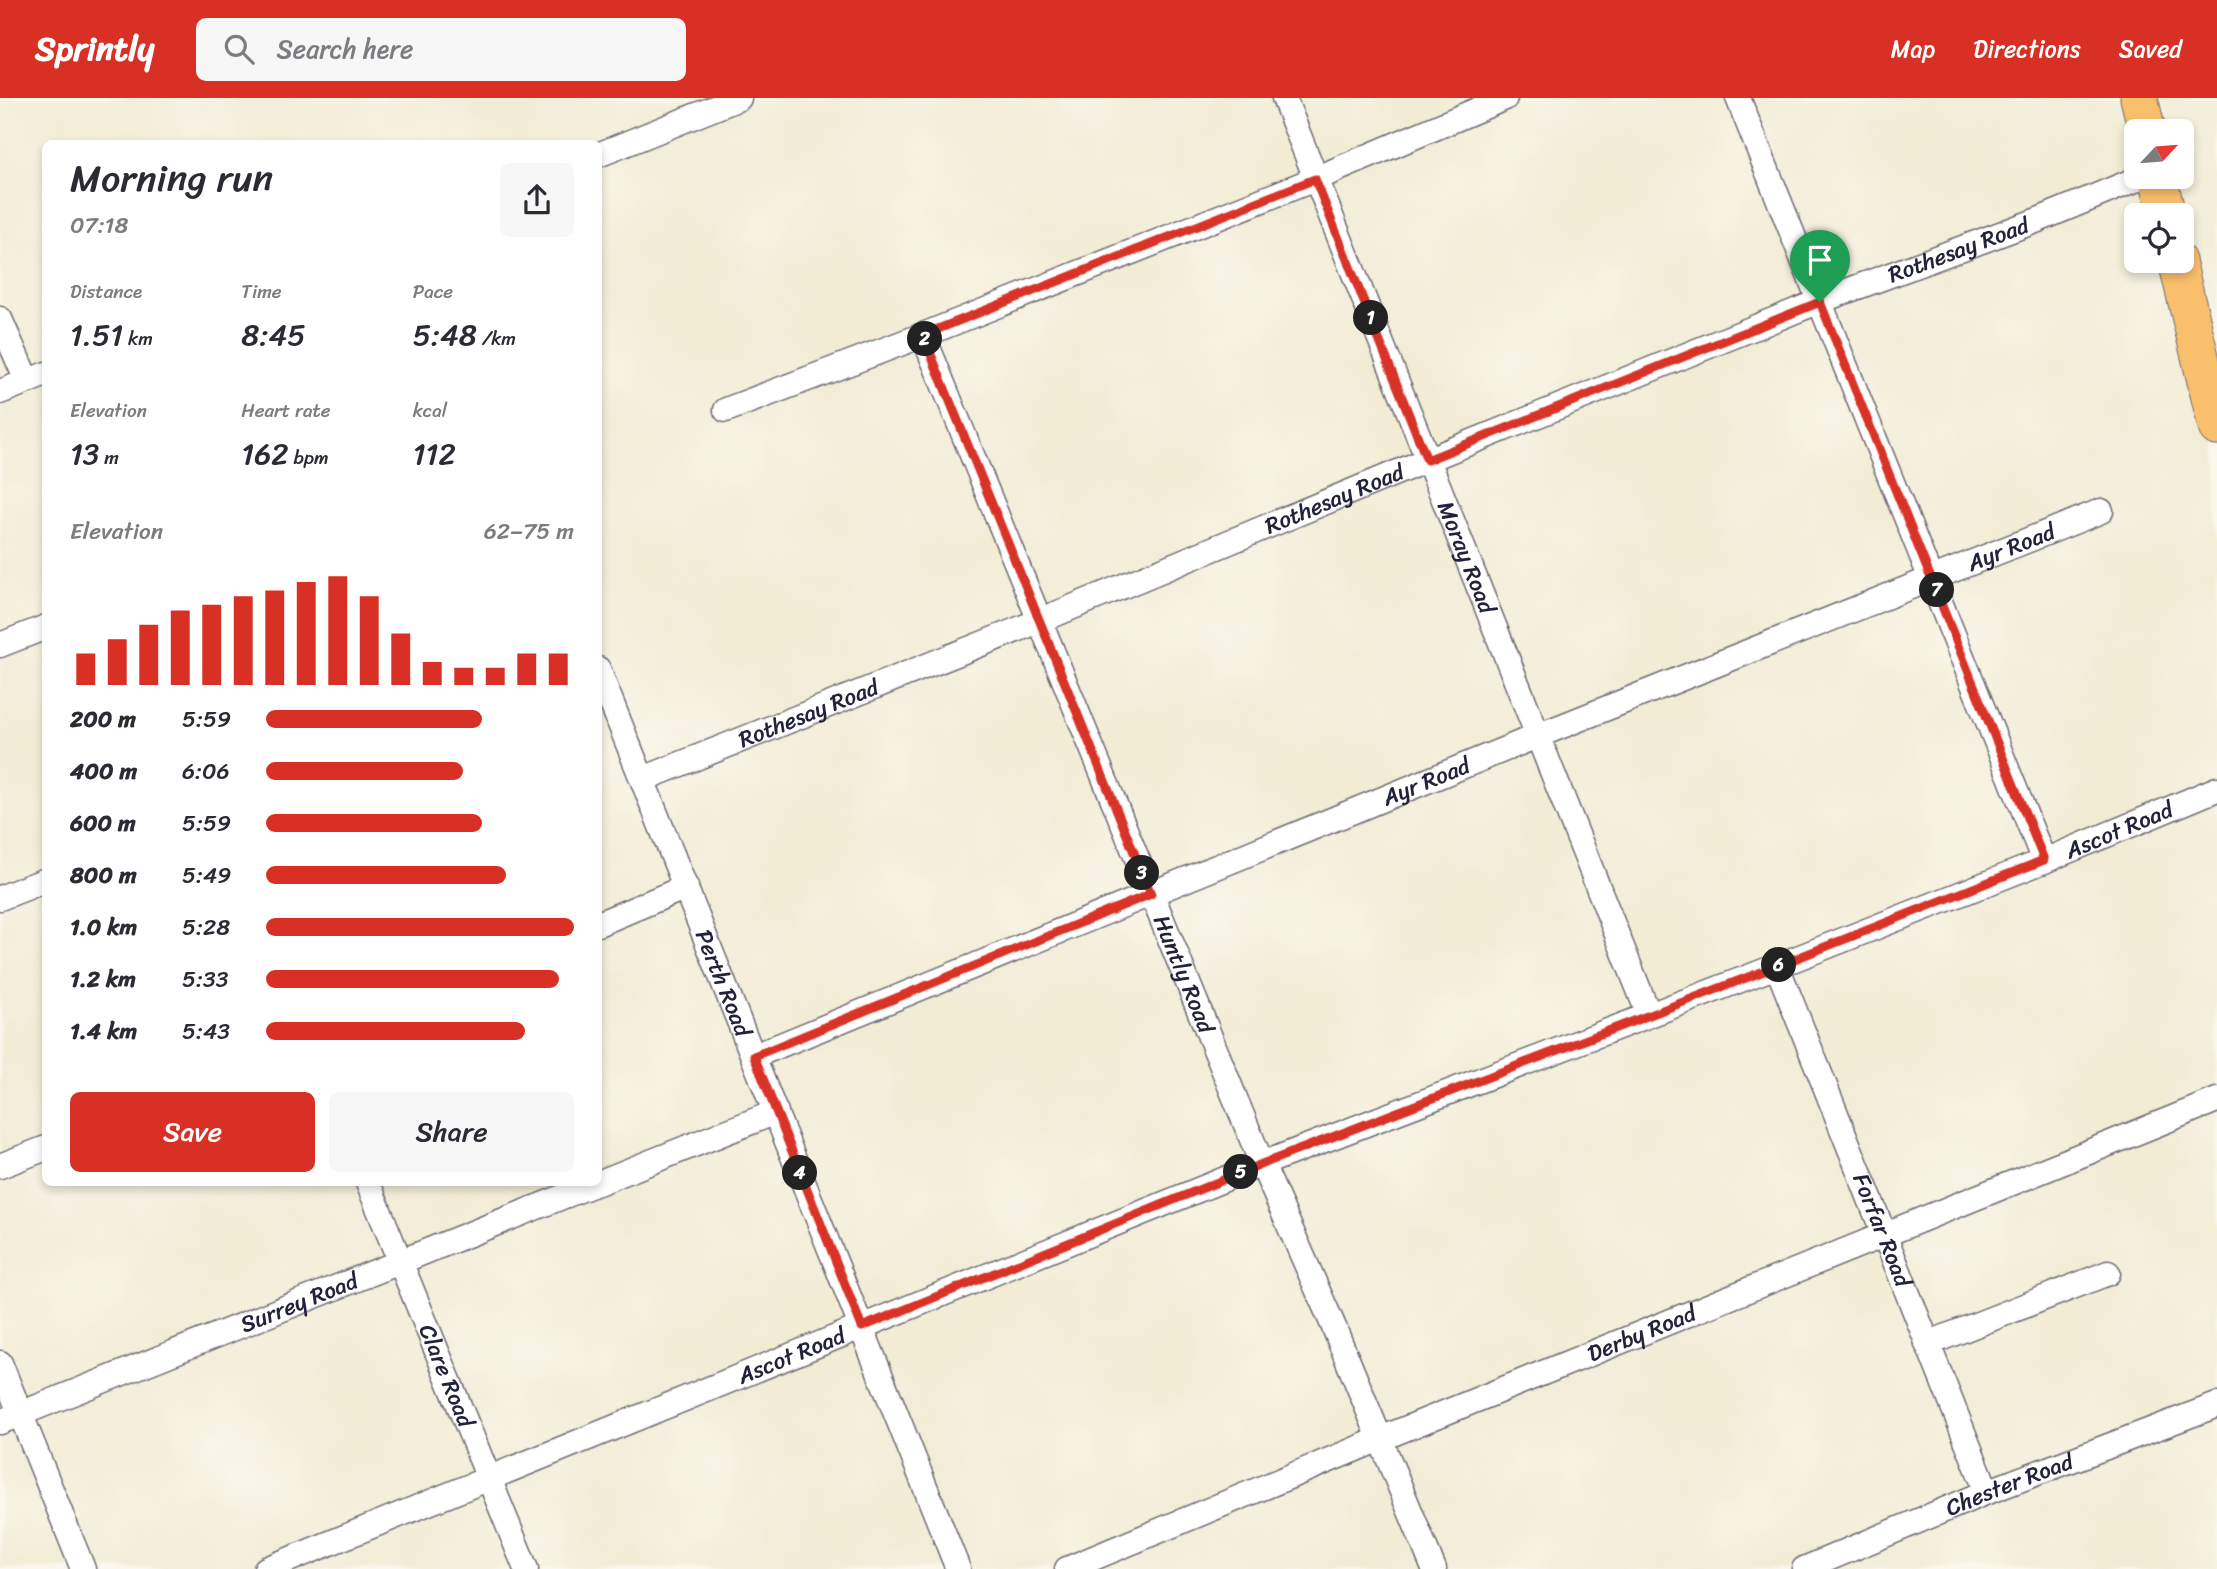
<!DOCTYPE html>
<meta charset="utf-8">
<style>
:root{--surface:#fff;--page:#f7f7f7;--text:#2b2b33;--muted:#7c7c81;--accent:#d93025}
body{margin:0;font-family:Sriracha,sans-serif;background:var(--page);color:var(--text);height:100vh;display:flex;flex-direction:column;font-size:26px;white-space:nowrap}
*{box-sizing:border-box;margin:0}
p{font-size:23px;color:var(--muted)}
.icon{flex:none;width:38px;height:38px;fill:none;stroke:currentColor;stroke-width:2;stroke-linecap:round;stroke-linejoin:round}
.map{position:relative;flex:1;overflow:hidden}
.sheet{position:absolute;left:42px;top:42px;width:560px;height:1046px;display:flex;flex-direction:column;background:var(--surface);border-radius:10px;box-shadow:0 4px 10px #0003}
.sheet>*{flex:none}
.needle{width:46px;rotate:64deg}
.buttons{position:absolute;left:2124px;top:21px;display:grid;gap:14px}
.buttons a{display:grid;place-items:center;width:70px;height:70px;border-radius:10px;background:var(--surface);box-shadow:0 4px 10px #0003;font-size:35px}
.pin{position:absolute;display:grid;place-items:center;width:60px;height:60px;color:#fff;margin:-72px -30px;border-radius:50% 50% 50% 0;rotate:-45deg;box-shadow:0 0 7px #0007}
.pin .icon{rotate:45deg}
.km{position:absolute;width:35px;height:35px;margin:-18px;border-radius:50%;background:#222;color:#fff;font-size:19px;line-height:35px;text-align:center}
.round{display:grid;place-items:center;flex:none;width:74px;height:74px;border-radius:10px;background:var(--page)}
.summary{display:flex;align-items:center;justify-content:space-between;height:119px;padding:0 28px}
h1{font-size:38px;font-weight:600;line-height:52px}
.metrics{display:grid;grid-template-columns:repeat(3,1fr);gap:10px;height:119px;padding:7px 28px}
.metrics div{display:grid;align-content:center}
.metrics b{font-size:30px;font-weight:600}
.metrics small{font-size:19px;font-weight:400}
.metrics p{font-size:19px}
.chart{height:196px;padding:14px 28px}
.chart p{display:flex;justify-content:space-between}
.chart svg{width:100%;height:126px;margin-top:7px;stroke:var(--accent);stroke-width:6}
.button{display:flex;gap:14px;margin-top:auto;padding:14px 28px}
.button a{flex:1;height:80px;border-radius:10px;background:var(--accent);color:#fff;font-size:28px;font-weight:600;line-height:80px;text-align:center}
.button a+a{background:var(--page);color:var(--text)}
ul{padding:0 28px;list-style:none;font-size:23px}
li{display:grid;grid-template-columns:112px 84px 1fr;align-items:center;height:52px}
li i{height:18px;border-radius:9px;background:var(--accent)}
header{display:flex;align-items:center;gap:42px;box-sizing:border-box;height:98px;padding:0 35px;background:var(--accent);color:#fff}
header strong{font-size:33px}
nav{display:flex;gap:38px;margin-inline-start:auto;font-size:24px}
.search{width:490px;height:63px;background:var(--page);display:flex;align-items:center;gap:18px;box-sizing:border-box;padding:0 24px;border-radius:10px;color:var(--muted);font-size:26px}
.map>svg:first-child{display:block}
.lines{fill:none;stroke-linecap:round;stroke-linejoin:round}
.minor-casing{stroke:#6b6971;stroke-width:27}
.highway-casing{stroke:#6b6971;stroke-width:39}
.minor{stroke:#fff;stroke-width:24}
.highway{stroke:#f9bf6d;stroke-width:37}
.route-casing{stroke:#fff;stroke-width:14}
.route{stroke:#d93025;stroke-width:9}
.labels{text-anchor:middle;stroke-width:5;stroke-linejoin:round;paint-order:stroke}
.street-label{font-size:23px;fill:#22223b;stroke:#fbf7ec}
</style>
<header>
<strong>Sprintly</strong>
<div class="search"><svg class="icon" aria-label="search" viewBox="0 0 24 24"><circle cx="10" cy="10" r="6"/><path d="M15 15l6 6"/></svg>Search here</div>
<nav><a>Map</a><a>Directions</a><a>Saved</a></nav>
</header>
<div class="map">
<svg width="2217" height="1471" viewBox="0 0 2217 1471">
<rect width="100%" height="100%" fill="#fbf7ec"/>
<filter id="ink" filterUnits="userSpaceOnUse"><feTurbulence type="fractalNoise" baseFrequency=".0143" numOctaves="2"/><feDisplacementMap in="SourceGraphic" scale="14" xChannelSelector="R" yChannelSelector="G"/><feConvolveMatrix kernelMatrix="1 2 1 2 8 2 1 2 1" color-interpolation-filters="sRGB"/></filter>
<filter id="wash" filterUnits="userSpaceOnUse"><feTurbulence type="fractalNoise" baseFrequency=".00686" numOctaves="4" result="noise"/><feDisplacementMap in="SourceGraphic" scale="28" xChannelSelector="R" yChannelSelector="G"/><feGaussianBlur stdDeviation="1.57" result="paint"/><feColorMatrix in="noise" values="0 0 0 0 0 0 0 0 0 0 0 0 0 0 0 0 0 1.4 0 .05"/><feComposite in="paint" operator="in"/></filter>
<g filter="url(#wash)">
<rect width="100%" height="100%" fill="#f2ecd5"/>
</g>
<g filter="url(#ink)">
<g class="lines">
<defs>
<g id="minor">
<path id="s1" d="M1284,0L1649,917"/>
<polyline points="1738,0 2044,763"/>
<polyline points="598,57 739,0"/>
<polyline points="0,221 27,283"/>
<path id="s2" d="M923,237L1262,1066L1333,1227L1434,1471"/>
<polyline points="0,294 46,276"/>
<polyline points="726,312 923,237 1315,81 1505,0"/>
<polyline points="0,547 46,529"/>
<path id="s3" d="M598,571L958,1471"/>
<path id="s4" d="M643,681L1039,523L1427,362L1820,203L2038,122L2142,79"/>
<polyline points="0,800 46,782"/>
<polyline points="598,826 686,789"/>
<path id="s5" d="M1777,868L1987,1394"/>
<path id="s6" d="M754,958L1537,638L2101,413"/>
<polyline points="0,1068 46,1050"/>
<path id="s7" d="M368,1085L526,1471"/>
<polyline points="598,1085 776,1014"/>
<polyline points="1927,1246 2108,1175"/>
<polyline points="0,1265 83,1471"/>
<path id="s8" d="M0,1324L597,1085"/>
<path id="s9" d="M266,1471L1262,1066L1777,868L2044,763L2217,691"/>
<path id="s10" d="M1067,1471L1380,1341L2217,1002"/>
<path id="s11" d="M1804,1471L1987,1394L2217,1307"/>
</g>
<g id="highway">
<polyline points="2139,0 2147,33"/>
<polyline points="2158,79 2167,117"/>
<polyline points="2177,163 2217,329"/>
</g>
</defs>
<use href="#minor" class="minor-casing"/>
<use href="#highway" class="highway-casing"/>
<use href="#minor" class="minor"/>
<use href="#highway" class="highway"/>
</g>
</g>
<g class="lines" filter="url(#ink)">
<defs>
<polygon id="route" points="1315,81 1427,362 1820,204 2044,762 1777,868 1262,1066 862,1229 754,958 1151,796 923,237"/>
</defs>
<use href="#route" class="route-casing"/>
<use href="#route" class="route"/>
</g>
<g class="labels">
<g class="street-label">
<text dy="8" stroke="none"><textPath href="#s4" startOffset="1418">Rothesay Road</textPath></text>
<text dy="8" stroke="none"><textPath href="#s4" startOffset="746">Rothesay Road</textPath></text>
<text dy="8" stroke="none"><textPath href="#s6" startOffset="1356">Ayr Road</textPath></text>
<text dy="8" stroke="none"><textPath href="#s1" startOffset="494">Moray Road</textPath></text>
<text dy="8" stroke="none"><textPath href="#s4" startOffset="178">Rothesay Road</textPath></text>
<text dy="8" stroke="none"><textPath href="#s6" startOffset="726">Ayr Road</textPath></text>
<text dy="8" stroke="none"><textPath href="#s9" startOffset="1995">Ascot Road</textPath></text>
<text dy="8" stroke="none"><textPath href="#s2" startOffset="690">Huntly Road</textPath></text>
<text dy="8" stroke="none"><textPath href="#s3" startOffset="338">Perth Road</textPath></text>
<text dy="8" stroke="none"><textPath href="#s5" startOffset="284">Forfar Road</textPath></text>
<text dy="8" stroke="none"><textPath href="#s8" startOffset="322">Surrey Road</textPath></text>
<text dy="8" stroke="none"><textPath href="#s10" startOffset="621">Derby Road</textPath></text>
<text dy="8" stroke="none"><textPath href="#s9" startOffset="567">Ascot Road</textPath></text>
<text dy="8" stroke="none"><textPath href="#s7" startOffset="208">Clare Road</textPath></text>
<text dy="8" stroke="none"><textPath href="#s11" startOffset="222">Chester Road</textPath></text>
</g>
</g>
</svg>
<div class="buttons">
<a><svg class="needle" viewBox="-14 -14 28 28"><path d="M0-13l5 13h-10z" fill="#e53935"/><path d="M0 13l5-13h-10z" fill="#7c7c81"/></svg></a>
<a><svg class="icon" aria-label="locate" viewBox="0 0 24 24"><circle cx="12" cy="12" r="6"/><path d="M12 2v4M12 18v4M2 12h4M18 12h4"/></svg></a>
</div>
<div class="pin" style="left:1820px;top:204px;background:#1e9e55"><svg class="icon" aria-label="arrive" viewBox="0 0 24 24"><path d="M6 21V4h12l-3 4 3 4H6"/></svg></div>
<b class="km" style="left:1371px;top:220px">1</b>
<b class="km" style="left:925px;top:241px">2</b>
<b class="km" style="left:1142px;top:775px">3</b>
<b class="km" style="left:800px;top:1075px">4</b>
<b class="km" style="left:1241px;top:1074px">5</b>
<b class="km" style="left:1779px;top:867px">6</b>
<b class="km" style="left:1937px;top:492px">7</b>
<section class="sheet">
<div class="summary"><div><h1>Morning run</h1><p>07:18</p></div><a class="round"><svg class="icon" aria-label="share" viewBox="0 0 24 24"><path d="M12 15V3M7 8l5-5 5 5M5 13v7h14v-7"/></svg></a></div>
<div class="metrics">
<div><p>Distance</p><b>1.51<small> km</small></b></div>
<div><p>Time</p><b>8:45</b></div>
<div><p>Pace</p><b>5:48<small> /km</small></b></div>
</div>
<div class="metrics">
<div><p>Elevation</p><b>13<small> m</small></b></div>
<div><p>Heart rate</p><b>162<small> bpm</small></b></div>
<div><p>kcal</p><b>112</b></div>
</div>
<div class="chart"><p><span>Elevation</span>62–75 m</p>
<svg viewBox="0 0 160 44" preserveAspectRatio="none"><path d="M5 44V33M15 44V28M25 44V23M35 44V18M45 44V16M55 44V13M65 44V11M75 44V8M85 44V6M95 44V13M105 44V26M115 44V36M125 44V38M135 44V38M145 44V33M155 44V33"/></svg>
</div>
<ul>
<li><b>200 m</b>5:59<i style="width:70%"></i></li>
<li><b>400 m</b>6:06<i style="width:64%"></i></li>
<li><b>600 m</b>5:59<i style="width:70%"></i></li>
<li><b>800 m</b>5:49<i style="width:78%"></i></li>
<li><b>1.0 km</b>5:28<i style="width:100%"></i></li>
<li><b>1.2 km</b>5:33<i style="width:95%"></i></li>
<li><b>1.4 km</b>5:43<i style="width:84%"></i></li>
</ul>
<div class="button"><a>Save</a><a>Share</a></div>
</section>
</div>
